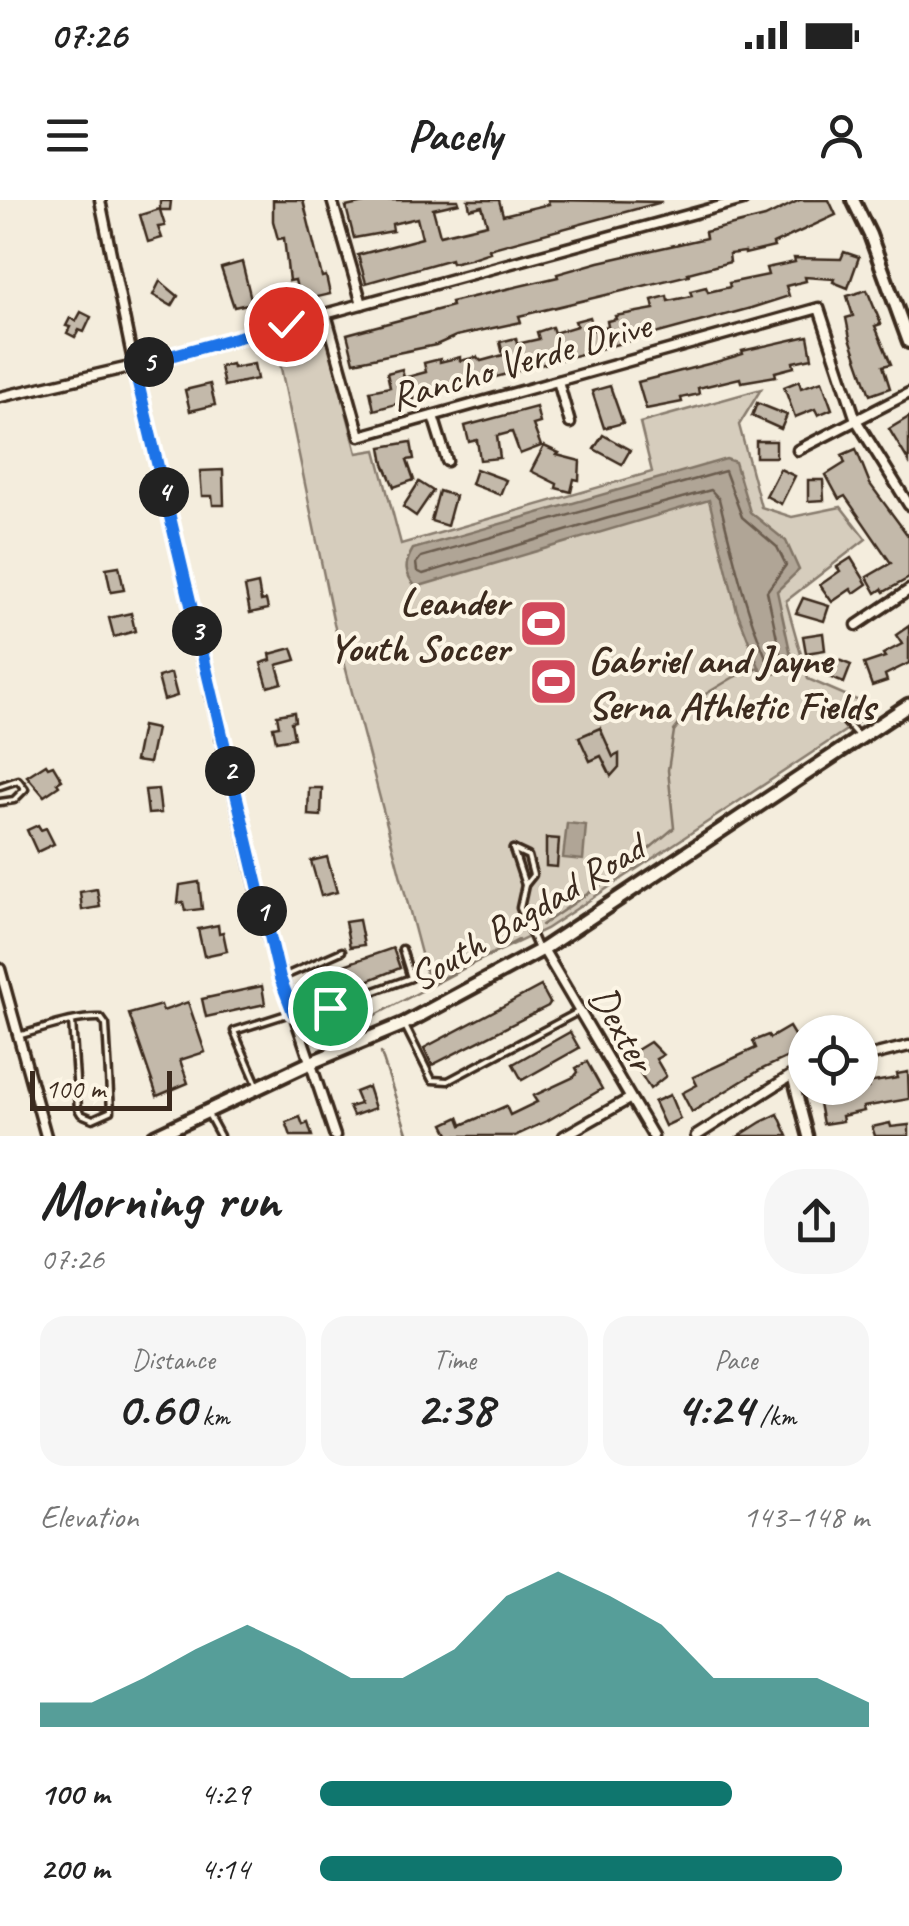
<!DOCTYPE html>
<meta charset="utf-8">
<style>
:root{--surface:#fff;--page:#f6f6f6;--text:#222;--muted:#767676;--accent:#0f766e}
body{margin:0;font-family:Caveat,sans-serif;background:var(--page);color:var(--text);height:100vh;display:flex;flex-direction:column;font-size:38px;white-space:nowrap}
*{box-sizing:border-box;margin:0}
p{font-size:32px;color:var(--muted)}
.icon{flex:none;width:55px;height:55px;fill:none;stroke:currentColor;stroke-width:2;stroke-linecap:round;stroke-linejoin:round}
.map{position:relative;height:936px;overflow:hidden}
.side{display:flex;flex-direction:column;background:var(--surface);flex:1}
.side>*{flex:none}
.buttons{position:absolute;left:788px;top:815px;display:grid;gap:20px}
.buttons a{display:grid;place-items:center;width:90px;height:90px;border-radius:50%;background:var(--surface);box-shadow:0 2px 8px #0004;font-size:50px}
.scale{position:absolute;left:30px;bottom:25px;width:142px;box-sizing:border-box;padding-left:10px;border:5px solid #3b2a1e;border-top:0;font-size:28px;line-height:35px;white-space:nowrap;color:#3b2a1e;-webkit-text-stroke:8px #fcf5e5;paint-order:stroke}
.pin{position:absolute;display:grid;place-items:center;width:85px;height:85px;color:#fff;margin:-42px;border:5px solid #fff;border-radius:50%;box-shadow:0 2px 10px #0007}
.km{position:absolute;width:50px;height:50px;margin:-25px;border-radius:50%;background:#222;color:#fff;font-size:28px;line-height:50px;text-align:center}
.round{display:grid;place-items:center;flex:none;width:105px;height:105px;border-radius:40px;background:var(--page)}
.head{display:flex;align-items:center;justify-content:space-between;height:170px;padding:0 40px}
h1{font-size:55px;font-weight:800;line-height:75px}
.stats{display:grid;grid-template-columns:repeat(3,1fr);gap:15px;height:170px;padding:10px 40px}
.stats div{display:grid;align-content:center;border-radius:25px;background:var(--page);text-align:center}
.stats b{font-size:50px;font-weight:800}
.stats small{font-size:28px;font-weight:400}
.stats p{font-size:28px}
.chart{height:280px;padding:20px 40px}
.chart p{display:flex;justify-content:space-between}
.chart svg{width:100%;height:180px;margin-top:10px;fill:var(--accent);opacity:.7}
ul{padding:0 40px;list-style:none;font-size:32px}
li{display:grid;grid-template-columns:160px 120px 1fr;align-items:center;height:75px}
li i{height:25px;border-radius:12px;background:var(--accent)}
.status{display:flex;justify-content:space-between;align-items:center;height:70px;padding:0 50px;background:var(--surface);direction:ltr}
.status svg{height:28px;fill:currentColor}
header{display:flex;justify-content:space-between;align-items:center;height:130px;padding:0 40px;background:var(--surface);font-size:45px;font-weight:800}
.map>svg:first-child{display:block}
.green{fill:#d6cdbd;stroke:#887c6e;stroke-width:2.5}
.water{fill:#b0a596;stroke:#817466;stroke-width:2.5}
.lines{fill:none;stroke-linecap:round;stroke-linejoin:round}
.shore{stroke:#6a5b4e;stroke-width:2.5}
.stream{stroke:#817466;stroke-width:2.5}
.building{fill:#c3b9aa;stroke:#3b2a1e;stroke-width:2.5}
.service-casing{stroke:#3b2a1e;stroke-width:11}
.minor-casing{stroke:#3b2a1e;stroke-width:15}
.tertiary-casing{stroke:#3b2a1e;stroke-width:18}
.secondary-casing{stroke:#3b2a1e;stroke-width:19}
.service{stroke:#fcf5e5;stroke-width:4}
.minor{stroke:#fcf5e5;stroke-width:8}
.tertiary{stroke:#fcf5e5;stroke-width:10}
.secondary{stroke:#fcf5e5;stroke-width:11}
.route-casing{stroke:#fff;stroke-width:20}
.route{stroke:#1a73e8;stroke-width:12}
.labels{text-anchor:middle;stroke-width:8;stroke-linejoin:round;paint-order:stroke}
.street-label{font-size:40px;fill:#3b2a1e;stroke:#fcf5e5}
.poi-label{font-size:40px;font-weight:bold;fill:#3b2a1e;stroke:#fcf5e5;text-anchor:end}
</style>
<div class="status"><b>07:26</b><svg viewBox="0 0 49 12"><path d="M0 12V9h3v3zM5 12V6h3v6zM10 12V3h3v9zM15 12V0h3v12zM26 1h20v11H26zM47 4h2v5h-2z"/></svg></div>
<header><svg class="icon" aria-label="menu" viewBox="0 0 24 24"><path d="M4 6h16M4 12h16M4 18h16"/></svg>Pacely<svg class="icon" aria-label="person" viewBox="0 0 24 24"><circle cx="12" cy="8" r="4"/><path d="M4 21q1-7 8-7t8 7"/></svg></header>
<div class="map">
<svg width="909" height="936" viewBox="0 0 909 936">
<rect width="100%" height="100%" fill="#f4eddd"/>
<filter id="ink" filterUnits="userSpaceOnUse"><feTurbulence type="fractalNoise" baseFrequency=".01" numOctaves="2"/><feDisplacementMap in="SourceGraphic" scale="20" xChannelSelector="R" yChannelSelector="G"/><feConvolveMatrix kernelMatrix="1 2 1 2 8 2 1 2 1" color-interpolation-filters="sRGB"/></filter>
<g filter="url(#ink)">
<polygon class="green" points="322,127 325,130 357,253 376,250 401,344 652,272 640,223 761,189 739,225 761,307 792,317 841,307 866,339 786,401 808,479 866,504 872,513 546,729 429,784 334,424 275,139"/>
<g class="water">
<path d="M726,259L735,262L750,312L786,341L799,370L777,391L793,465L789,470L766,476L761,472L737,411L709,300L416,387C404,373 404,364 413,349Z"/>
<polygon points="567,623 586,625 583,660 563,658"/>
</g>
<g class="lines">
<path class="shore" d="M725,271L742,317L777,347L786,365L767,391L781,457L778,463L768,462C745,410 733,354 719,299L711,290L605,319L423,374L417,371L416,363L421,357Z"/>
<g class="stream">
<polyline points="542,725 631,664 674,628 668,570 674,531 699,498 734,477 759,468"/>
<polyline points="370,818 518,740"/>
<polyline points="381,853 408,936"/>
</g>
</g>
<g class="building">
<polygon points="273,0 303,0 322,77 326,76 330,94 300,101 295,80 289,81 284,38 278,39 273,21"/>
<polygon points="377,0 458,0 459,3 433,9 440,35 487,24 482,6 470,9 468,0 499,0 503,15 549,4 548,0 662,2 489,49 490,52 469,59 452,63 451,59 366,83 358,55 422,38 417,18 392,24 393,31 354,38 346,7"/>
<polygon points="800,0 829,0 836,15 773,44 774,47 745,54 745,52 729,54 730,62 688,73 689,75 519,116 521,122 456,136 436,145 354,162 347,134 452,106 451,102 558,77 557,74 599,62 706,38 705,32 765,17"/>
<polygon points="160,1 171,1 170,10 160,10 165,26 158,27 162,38 148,42 140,15 160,9"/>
<polygon points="844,52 859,57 848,88 833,82 834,79 805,77 806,81 786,86 789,96 751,108 374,210 370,191 390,187 387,173 402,169 404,178 426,172 424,163 440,159 440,162 460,157 460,161 477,157 481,161 503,155 500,142 516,138 517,144 539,139 537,132 552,127 554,133 577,126 575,121 590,117 594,130 608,126 607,121 616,119 615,116 654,109 652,100 667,96 668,101 692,96 690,91 706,87 708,92 730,87 729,83 768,75 766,68 795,62 794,58 841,59"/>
<polygon points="242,62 252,103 234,107 221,68"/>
<polygon points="160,81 178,96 172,106 153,95"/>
<polygon points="867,90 881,124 875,126 891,164 883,166 890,188 870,195 850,138 846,118 853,116 847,96"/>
<polygon points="81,112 91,117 84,132 79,130 75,137 67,133 70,127 66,126 70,118 76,121"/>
<polygon points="808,136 812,158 793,162 794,167 775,172 776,176 741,182 740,178 698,188 699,194 681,198 682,202 646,209 638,182 716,162 743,154 742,151"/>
<polygon points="232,164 233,168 254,164 257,179 224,186 220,167"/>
<polygon points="799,181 801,188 822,181 832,209 818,215 815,209 795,217 784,187"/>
<polygon points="210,184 215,205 190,211 185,190"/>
<polygon points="610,186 623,223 604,228 592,191"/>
<polygon points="757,203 787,215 781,229 752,216"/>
<polygon points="536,207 540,223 533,225 541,246 520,254 512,232 497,236 500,258 480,260 477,240 469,242 465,226"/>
<polygon points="909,217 909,262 889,229"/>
<polygon points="603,235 630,250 622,264 594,249"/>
<rect x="756" y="241" width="20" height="16"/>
<polygon points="411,242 414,259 407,260 414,280 394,287 384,264 381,247"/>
<polygon points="544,246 559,253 557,255 580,261 579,280 574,279 571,292 556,288 557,284 531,271"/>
<polygon points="856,249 870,284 909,337 909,378 884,392 882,389 876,393 867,377 891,363 845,296 839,299 826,275 845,263 842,255"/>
<polygon points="476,269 506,280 500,295 471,284"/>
<polygon points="780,269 795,276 781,304 766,296"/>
<polygon points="223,270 224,305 213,305 212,296 202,296 200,271"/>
<polygon points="808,280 823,280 824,300 808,301"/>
<polygon points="419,282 433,291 416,316 403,307"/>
<polygon points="439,291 455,296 447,326 431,321"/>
<polygon points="851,358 867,384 854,393 851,389 832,402 820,385 840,371 837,367"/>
<polygon points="119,366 124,390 111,392 106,368"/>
<polygon points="258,384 261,401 266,400 268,409 250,413 245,387"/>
<polygon points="803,398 829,406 824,421 796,413"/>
<polygon points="131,413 135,431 114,437 109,418"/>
<polygon points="909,426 909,463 885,475 887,481 872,486 864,464 885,457 883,454 902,444 896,435"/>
<polygon points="823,433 825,450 806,453 803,436"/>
<polygon points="292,448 296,460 277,465 282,483 268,487 261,463 271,460 270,454"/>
<polygon points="836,459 851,465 844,483 829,477"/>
<polygon points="171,473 177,496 164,500 158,477"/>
<polygon points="294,512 295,521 291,522 294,538 276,541 273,527 279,526 277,515"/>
<polygon points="142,526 156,529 149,563 135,561"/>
<polygon points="600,528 613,557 619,554 619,567 611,576 601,556 590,561 579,537"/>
<polygon points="46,564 48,567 53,565 62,580 57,583 59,586 44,596 27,576"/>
<polygon points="309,588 322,588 321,616 308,615"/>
<polygon points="158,589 161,613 148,614 145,590"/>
<polygon points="38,625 41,630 46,628 54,644 37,652 27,630"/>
<polygon points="546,638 559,639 557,667 546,666"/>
<polygon points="327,657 337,692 321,696 311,661"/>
<polygon points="199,682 202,709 185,711 183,702 178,703 180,685"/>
<polygon points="97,689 100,707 82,710 80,692"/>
<polygon points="359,720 364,745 350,747 345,722"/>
<polygon points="218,725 219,733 223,732 227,751 204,756 198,729"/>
<polygon points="393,748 400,768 352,787 351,784 321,794 315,775"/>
<polygon points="262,786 265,804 206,817 202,799"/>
<polygon points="541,786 550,803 548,806 432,865 424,848"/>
<polygon points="188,802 205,852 180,860 188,883 157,896 129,814 161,805 163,811"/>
<polygon points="789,827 803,850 760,870 692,912 682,893 697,885 693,877 756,848 753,841 768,835 770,838"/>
<polygon points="570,832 579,848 522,880 513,864"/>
<polygon points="650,842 663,855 656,859 666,876 650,889 629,855"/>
<polygon points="587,862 602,889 547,921 515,936 450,936 444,924 459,917 462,925 506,906 510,915 537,902 533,896 574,877 578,872 576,868"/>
<polygon points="908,872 909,899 863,907 864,911 842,916 843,921 823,924 818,898 826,896 825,892 868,888 867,883 898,878 897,874"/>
<polygon points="368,887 375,908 353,916 349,907 360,904 355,892"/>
<polygon points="670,895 680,919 665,926 654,902"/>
<polygon points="778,914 788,936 739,936 761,922"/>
<polygon points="300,917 303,925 308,923 312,936 291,936 286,922"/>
<polygon points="890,923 891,927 909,925 909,936 875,936 872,927"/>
</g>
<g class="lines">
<defs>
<g id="service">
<polyline points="835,510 859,537"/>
<polyline points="0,586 18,580 25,589 14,600 0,602"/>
<polyline points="513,649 525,685 520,708 537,747"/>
<polyline points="513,649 528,656 533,675 525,685"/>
<polyline points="285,776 342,751"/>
<polyline points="406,828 432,880 448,881 578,812"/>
<path d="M21,835C47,828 74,817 101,818L106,825L111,911L93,919L81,914L78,909L72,821"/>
<polyline points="257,884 234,831 309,807 330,807 411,778 402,749"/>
<polyline points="208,914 220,936"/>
</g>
<g id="minor">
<polyline points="100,0 134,166 268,736 335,936"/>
<polyline points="332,0 362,104"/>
<polyline points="326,114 360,236 819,108 856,220 909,305"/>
<polyline points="558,181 570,223"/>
<polyline points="0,197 134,166 743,0"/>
<polyline points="433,216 447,261"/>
<polyline points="798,250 909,193"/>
<polyline points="857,425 909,390"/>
<polyline points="543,749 653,936"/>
<polyline points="0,769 46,936"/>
<polyline points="860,858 909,846"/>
<polyline points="792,875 808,936"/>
<polyline points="564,936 629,899"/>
<polyline points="696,936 792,875 805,872"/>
</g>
<polyline id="tertiary" points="853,0 870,35 909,142"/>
<polyline id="secondary" points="155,936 312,862 404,824 543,749 909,505"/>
</defs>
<use href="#service" class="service-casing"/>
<use href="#minor" class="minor-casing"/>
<use href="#tertiary" class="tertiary-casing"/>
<use href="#secondary" class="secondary-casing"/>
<use href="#service" class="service"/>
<use href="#minor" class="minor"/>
<use href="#tertiary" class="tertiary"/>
<use href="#secondary" class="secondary"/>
</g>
</g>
<g class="lines" filter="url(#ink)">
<defs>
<polyline id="route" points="286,124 134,166 280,778 293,812 309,807 330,808"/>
</defs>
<use href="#route" class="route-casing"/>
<use href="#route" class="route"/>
</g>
<defs>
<symbol id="stadium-square" viewBox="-11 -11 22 22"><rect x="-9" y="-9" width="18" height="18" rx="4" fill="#d1495b" stroke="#fcf5e5"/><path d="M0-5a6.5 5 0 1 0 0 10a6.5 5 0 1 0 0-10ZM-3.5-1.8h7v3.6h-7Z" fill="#fff"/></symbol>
</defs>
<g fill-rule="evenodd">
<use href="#stadium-square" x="516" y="396" width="55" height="55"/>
<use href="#stadium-square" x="526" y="454" width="55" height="55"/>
</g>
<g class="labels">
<g class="street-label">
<text transform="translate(520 160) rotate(-16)" y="14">Rancho Verde Drive</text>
<text transform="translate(526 712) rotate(-31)" y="14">South Bagdad Road</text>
<text transform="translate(623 828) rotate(60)" y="14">Dexter</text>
</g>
<g class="poi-label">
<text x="509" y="415">Leander<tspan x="509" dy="46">Youth Soccer</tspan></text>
<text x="588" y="473" text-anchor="start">Gabriel and Jayne<tspan x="588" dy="46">Serna Athletic Fields</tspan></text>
</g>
</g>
</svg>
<div class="buttons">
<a><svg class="icon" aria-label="locate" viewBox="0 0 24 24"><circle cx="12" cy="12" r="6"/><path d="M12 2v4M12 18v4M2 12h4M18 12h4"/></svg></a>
</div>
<div class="scale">100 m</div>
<div class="pin" style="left:330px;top:808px;background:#1e9e55"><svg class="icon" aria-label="arrive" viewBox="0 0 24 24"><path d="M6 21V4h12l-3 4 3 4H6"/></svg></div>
<div class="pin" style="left:286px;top:124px;background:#d93025"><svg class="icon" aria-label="check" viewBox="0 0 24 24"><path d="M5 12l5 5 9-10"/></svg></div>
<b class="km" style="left:262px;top:711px">1</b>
<b class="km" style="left:230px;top:571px">2</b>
<b class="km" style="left:197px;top:431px">3</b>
<b class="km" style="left:164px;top:292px">4</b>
<b class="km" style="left:149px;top:162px">5</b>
</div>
<section class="side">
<div class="head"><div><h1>Morning run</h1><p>07:26</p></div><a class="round"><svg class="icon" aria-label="share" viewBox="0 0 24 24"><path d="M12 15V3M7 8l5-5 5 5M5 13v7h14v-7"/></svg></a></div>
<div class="stats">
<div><p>Distance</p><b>0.60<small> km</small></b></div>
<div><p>Time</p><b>2:38</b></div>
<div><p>Pace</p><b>4:24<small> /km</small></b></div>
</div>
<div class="chart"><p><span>Elevation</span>143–148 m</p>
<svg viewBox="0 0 160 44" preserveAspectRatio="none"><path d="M0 44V38L10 38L20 32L30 25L40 19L50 25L60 32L70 32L80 25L90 12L100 6L110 12L120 19L130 32L140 32L150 32L160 38V44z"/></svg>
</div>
<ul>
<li><b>100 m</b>4:29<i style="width:75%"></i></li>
<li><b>200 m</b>4:14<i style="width:95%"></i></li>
</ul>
</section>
